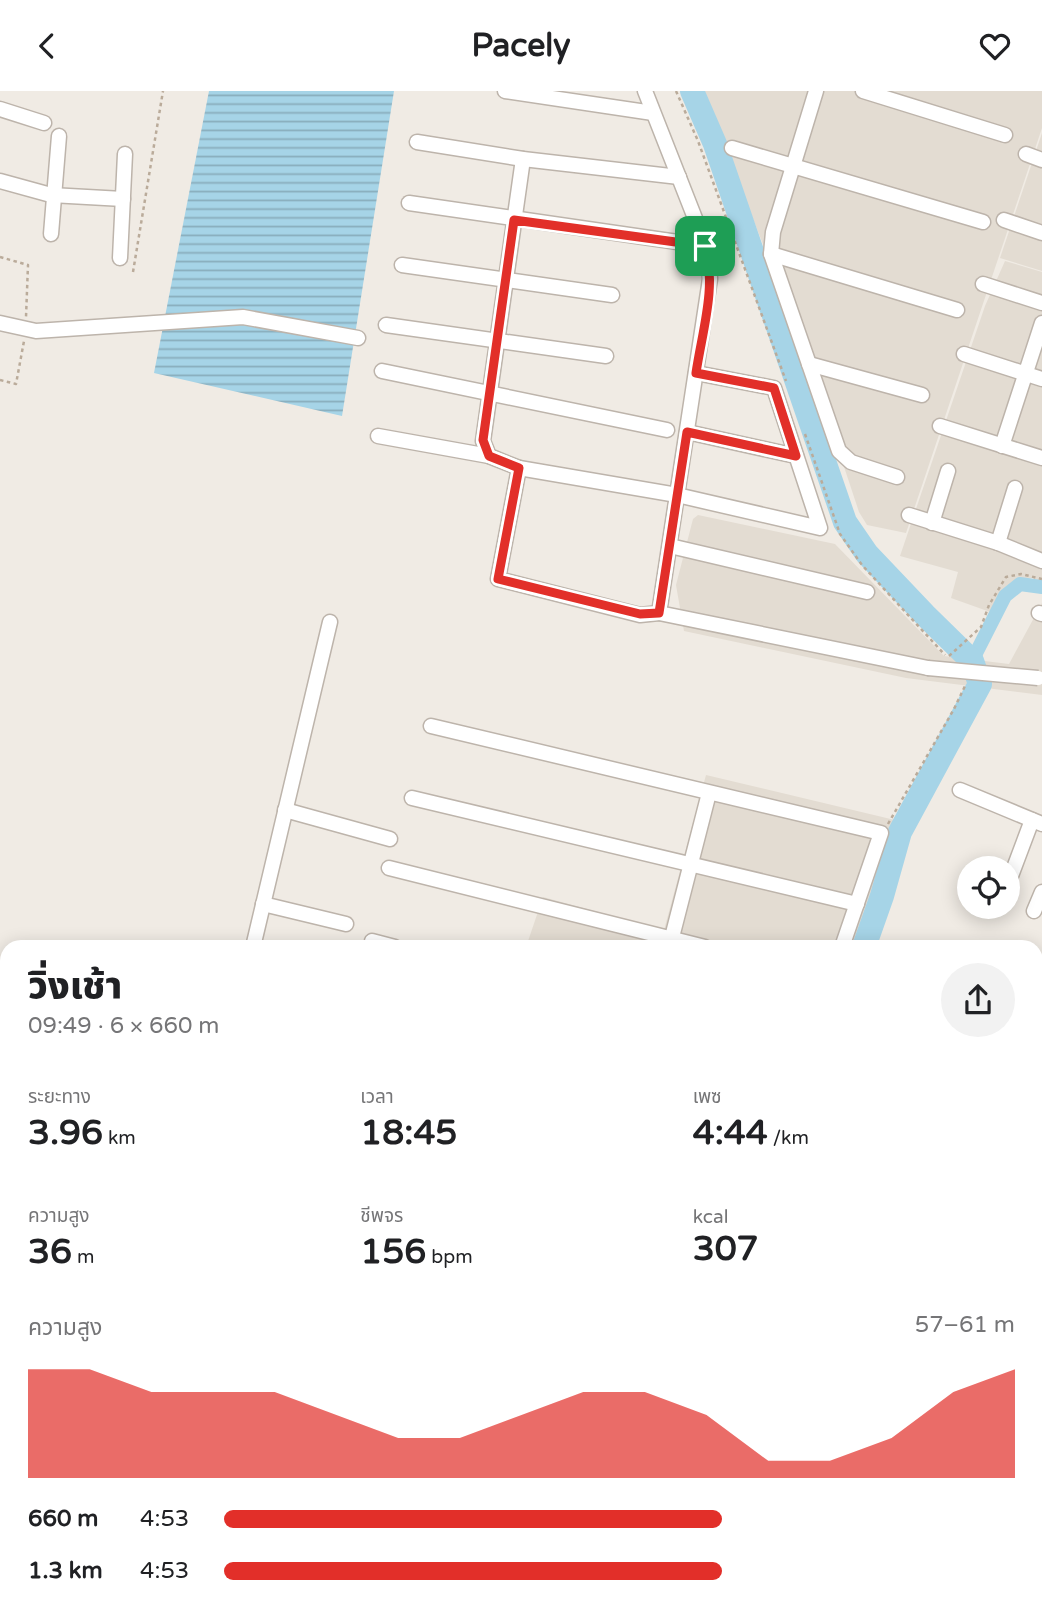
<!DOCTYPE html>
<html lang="th">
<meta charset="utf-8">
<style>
:root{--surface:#fff;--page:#f2f2f2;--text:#202124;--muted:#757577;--accent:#e22f29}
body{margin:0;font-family:"Varela Round","Noto Sans Thai",sans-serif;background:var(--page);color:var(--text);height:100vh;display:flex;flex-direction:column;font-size:26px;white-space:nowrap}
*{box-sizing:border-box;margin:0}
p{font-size:23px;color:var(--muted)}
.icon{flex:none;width:38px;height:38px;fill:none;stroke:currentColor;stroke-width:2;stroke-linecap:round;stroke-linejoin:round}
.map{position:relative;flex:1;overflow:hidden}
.panel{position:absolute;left:0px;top:849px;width:1043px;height:674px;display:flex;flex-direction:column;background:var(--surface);border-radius:21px 21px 0 0;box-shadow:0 4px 18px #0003}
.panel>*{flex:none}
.fabs{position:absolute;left:957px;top:765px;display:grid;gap:14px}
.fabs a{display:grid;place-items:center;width:63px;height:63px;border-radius:50%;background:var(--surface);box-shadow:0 4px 18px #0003;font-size:35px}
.pin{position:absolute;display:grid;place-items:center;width:60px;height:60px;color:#fff;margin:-30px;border-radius:14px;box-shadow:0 4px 10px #0006}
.round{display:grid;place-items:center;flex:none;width:74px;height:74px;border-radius:37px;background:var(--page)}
.head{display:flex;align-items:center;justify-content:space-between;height:119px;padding:0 28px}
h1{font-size:38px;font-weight:800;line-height:52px}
.metrics{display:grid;grid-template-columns:repeat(3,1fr);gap:10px;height:119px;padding:7px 28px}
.metrics div{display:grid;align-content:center}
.metrics b{font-size:35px;font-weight:800}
.metrics small{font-size:19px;font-weight:400}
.metrics p{font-size:19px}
.chart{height:196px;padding:14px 28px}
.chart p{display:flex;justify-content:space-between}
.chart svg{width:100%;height:126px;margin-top:7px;fill:var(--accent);opacity:.7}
ul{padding:0 28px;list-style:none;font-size:23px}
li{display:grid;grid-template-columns:112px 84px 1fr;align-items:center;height:52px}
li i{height:18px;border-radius:9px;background:var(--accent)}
header{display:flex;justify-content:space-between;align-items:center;height:91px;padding:0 28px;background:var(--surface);font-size:32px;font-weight:800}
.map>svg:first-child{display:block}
.residential{fill:#e3dcd2}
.water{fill:url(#water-rules)}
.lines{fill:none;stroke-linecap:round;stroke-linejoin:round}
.canal{stroke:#a6d4e7;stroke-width:14}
.river{stroke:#a6d4e7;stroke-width:24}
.minor-casing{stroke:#bdb4ab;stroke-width:17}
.path{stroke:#baab9a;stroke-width:2.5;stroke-dasharray:3.5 3.5;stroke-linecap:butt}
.minor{stroke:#fff;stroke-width:14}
.minor-bridge-casing{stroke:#bdb4ab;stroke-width:17;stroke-linecap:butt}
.minor-bridge{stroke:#fff;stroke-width:14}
.route-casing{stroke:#fff;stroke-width:14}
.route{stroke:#e22f29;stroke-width:9}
</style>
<header><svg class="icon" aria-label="back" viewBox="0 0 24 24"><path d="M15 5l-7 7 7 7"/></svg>Pacely<svg class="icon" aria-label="heart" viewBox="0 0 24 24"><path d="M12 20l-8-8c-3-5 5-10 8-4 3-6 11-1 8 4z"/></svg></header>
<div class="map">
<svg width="1042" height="1521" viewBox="0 0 1042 1521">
<defs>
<pattern id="water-rules" width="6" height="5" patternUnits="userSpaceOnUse" patternTransform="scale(1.75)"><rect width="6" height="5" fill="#a6d4e7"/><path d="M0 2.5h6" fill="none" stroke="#89adbc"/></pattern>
</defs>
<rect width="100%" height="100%" fill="#f0ebe4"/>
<g class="residential">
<polygon points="703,0 1042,0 1042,37 906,442 867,434 859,421 811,276"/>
<polygon points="1042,42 1042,180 1000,167"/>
<polygon points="1005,170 1042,181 1042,491 1032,487 1011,493 993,522 951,507 958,481 900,465 985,215"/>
<polygon points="698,424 835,453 944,565 1009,573 1042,512 1042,604 906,587 684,540 676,494 693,428"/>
<polygon points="706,684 899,730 860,856 526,856 543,806 664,839"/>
<polygon points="0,956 7,957 7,1241 0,1240"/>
<polygon points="1036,1213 1042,1215 1042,1376 1036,1374"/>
</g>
<polygon class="water" points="209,0 394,0 342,325 154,282"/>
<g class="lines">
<polyline class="canal" points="972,570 1005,505 1020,493 1042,496"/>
<g class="river">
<polyline points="692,0 715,53 845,431 867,463 925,524 972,570 980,593 900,741 882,805 864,856"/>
<polyline points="677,1521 678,1516"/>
</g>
<defs>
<g id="minor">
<polyline points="505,0 653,22"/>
<polyline points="645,0 702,145 709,171 710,188 659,522 928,577"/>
<polyline points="816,0 773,141 771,163 839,360 851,371 897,386"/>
<polyline points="863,0 1005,44"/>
<polyline points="0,18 44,32"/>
<polyline points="417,51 523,68 679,86"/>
<polyline points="732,57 983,131"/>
<polyline points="1026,63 1042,69"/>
<polyline points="523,68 483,350 489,365 519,377 498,488 640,524 659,522"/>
<polyline points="0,90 51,104 123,108"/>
<polyline points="409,112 705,155"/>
<polyline points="1004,129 1042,142"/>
<polyline points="51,143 59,45"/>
<polyline points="771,163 957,219"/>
<polyline points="120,167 125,63"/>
<polyline points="402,174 612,204"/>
<polyline points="983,193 1042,212"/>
<polyline points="0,232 36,240 243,226 358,247"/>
<polyline points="386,234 606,265"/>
<polyline points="964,263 1042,288"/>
<polyline points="809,273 922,304"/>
<polyline points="382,280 667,339"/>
<polyline points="940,335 1042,367"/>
<polyline points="687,341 796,365"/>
<polyline points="378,345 489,365"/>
<polyline points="1002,355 1042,232"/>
<polyline points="519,377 677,404 820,437 774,297 696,282"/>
<polyline points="909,424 998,452 1042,470"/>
<polyline points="932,432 948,380"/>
<polyline points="998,452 1015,397"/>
<polyline points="670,455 867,501"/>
<polyline points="1039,522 1042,523"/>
<polyline points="431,635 881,742 842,856"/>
<polyline points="960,699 1042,733"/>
<polyline points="412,707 857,813"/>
<polyline points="285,719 390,748"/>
<polyline points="389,777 705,856"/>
<polyline points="1008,793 1032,729"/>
<polyline points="263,813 346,833"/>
<polyline points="1034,820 1042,801"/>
<polyline points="372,850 395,856"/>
<polyline points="670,854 709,702"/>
<polyline points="253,856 330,531"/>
<polyline points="0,919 7,920"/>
<polyline points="1036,945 1042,948"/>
<polyline points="0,961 7,963"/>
<polyline points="1036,1001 1042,1003"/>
<polyline points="0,1031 7,1033"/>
<polyline points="0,1104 7,1106"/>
<polyline points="1036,1171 1042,1174"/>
<polyline points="0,1211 7,1183"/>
<polyline points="0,1232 7,1234"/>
<polyline points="1036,1252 1042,1254"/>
<polyline points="0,1267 7,1269"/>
<polyline points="1036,1333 1042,1335"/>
<polyline points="1036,1384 1042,1386"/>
<polyline points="0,1414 7,1416"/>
<polyline points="1036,1434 1042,1433"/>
<polyline points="355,1516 374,1521"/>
<polyline points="881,1516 900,1521"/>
<polyline points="992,1516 1011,1521"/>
<polyline points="541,1521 542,1516"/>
</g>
</defs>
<use href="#minor" class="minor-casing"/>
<g class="path">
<polyline points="676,0 698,50 786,290"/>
<polyline points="0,166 28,174 26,226"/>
<polyline points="133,181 163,0"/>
<polyline points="0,289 16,293 24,250"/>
<polyline points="805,343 840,443 862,474 945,564"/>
<polyline points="949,565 981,536 989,514 1006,486 1021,483 1042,488"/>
<polyline points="888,733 954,618 965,595"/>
<polyline points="663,1521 664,1516"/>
</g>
<use href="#minor" class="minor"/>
<defs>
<polyline id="minor-bridge" points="928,577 1038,587"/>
</defs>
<use href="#minor-bridge" class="minor-bridge-casing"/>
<use href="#minor-bridge" class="minor-bridge"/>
</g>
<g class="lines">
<defs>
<path id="route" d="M514,129L705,155C717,195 702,241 696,282L774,297L796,365L687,341L659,522L640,523L498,488L519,377L489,365L483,349Z"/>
</defs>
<use href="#route" class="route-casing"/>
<use href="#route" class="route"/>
</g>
</svg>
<div class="fabs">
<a><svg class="icon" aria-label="locate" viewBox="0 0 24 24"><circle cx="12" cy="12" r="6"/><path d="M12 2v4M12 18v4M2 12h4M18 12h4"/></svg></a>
</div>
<div class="pin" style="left:705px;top:155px;background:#1e9e55"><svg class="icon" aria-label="arrive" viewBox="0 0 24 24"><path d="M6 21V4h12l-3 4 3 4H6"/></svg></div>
<section class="panel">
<div class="head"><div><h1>วิ่งเช้า</h1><p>09:49 · 6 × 660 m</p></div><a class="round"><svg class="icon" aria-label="share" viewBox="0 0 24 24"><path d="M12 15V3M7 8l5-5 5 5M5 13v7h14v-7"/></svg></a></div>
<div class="metrics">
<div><p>ระยะทาง</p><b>3.96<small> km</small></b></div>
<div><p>เวลา</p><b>18:45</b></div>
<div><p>เพซ</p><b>4:44<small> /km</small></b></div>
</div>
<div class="metrics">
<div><p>ความสูง</p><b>36<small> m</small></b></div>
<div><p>ชีพจร</p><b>156<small> bpm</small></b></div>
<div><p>kcal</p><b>307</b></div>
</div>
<div class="chart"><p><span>ความสูง</span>57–61 m</p>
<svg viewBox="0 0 160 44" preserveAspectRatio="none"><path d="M0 44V6L10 6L20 14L30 14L40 14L50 22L60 30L70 30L80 22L90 14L100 14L110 22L120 38L130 38L140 30L150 14L160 6V44z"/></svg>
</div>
<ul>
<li><b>660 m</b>4:53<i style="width:63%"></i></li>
<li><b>1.3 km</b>4:53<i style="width:63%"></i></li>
</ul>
</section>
</div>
